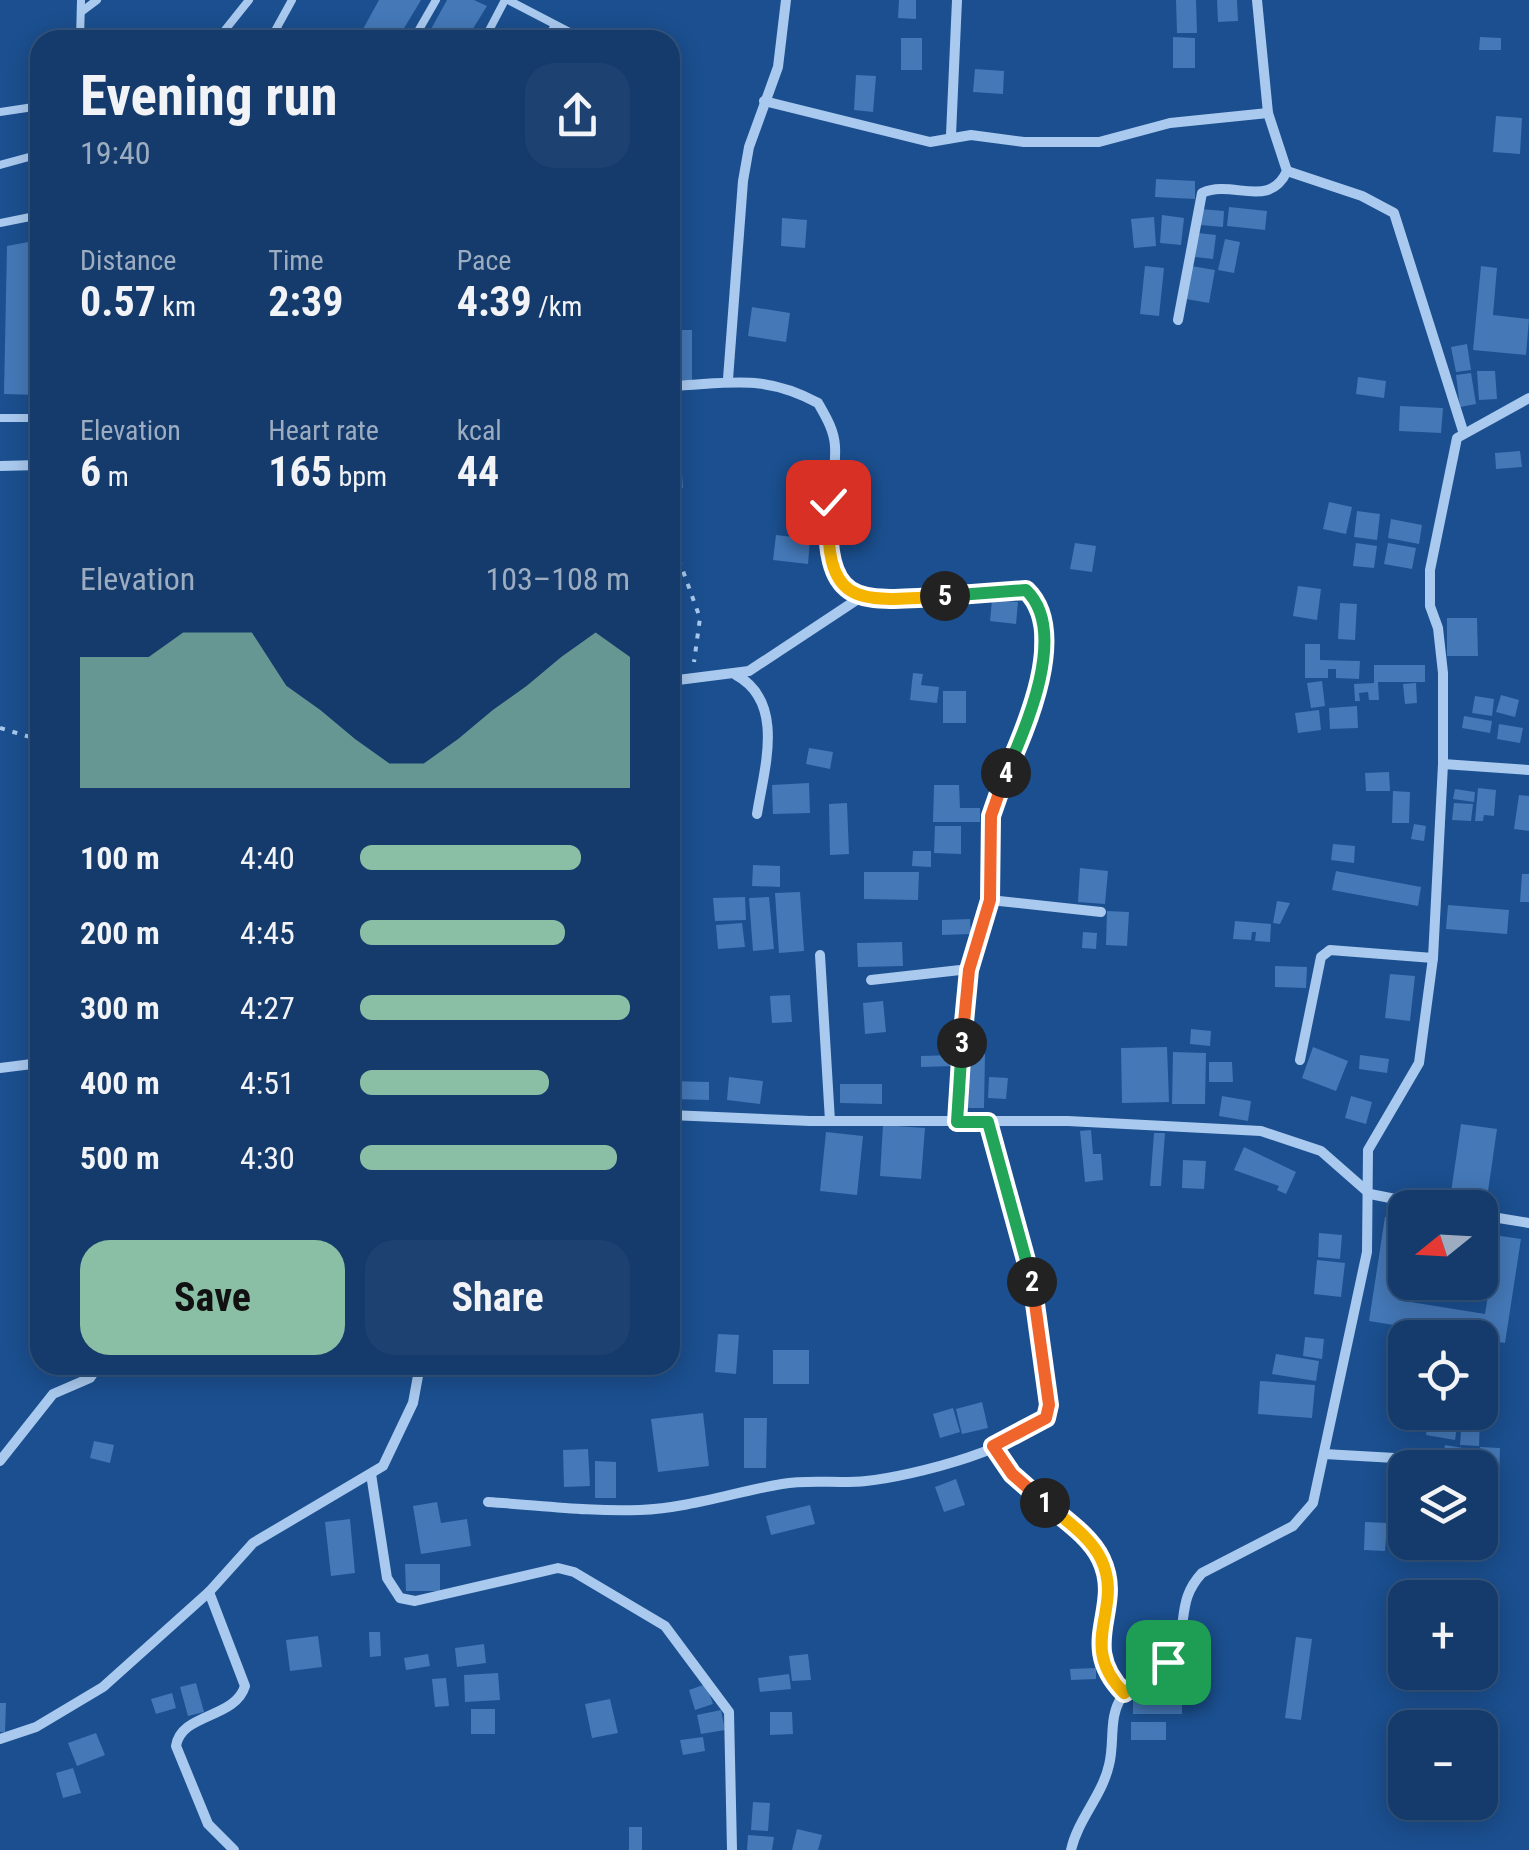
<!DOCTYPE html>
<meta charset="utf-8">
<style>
:root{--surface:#143b6b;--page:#1d4271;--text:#f1f3f6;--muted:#9dadc1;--line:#33557e;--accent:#8abfa5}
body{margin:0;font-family:"Roboto Condensed",sans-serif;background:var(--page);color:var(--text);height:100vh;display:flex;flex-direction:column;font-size:38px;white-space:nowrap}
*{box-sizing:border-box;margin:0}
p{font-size:32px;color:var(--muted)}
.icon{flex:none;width:55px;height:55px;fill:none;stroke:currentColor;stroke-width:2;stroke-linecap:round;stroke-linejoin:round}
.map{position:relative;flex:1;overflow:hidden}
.details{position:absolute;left:30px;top:30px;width:650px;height:1345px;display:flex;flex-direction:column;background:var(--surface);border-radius:30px;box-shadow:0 5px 25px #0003,0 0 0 2px var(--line)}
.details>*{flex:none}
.needle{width:65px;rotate:252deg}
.controls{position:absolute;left:1388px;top:1190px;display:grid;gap:20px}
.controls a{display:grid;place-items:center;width:110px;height:110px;border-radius:20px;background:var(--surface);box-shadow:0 5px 25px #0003,0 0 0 2px var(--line);font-size:50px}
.pin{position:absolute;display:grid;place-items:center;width:85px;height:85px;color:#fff;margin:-42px;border-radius:20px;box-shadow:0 5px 15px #0006}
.km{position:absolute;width:50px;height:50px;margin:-25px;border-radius:50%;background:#222;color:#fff;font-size:28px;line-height:50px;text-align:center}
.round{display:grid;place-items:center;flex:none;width:105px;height:105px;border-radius:30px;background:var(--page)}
.headline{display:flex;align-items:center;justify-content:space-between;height:170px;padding:0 50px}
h1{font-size:55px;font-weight:700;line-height:75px}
.stats{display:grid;grid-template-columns:repeat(3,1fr);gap:15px;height:170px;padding:10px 50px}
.stats div{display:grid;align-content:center}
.stats b{font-size:42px;font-weight:700}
.stats small{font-size:28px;font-weight:400}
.stats p{font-size:28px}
.chart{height:280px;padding:20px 50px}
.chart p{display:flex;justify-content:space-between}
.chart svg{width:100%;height:180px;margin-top:10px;fill:var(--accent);opacity:.7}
.action{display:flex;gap:20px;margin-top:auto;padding:20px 50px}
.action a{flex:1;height:115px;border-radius:30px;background:var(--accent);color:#111;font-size:40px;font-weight:700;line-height:115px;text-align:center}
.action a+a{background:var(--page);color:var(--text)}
ul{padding:0 50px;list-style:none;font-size:32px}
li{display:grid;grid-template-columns:160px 120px 1fr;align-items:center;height:75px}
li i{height:25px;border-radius:12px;background:var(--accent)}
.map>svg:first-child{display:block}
.building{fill:#4478b7}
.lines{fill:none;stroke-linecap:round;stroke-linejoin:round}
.path{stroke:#a9c9ee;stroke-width:4;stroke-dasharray:5 8;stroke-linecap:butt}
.service{stroke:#a9c9ee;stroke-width:8}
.minor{stroke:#a9c9ee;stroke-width:10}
.split-1-casing{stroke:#fff;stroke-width:20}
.split-2-casing{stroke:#fff;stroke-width:20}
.split-3-casing{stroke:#fff;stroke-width:20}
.split-4-casing{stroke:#fff;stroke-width:20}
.split-5-casing{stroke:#fff;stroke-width:20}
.split-6-casing{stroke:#fff;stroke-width:20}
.split-1{stroke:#f5b400;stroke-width:12}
.split-2{stroke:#f0652b;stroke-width:12}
.split-3{stroke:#22a559;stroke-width:12}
.split-4{stroke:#f0652b;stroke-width:12}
.split-5{stroke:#22a559;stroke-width:12}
.split-6{stroke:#f5b400;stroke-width:12}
</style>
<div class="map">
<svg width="1529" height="1850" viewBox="0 0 1529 1850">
<rect width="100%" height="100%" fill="#1b4f8f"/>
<g class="building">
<polygon points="379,0 421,0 397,40 357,40"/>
<polygon points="447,0 474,0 487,6 466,40 425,40"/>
<polygon points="899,0 916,0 916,19 898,18"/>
<polygon points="1176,0 1196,0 1197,33 1177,33"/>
<polygon points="1217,0 1237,0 1238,21 1218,22"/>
<polygon points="504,28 530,40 497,40"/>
<polygon points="1173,37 1195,38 1195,68 1173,68"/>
<polygon points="1480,37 1501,38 1501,50 1479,50"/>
<rect x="901" y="38" width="21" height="32"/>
<polygon points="975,69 1004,71 1003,94 973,92"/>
<polygon points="856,75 876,76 873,112 854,110"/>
<polygon points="1496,116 1522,118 1520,154 1493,152"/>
<polygon points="1156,179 1195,181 1195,199 1155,197"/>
<polygon points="1229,207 1267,211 1265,230 1227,226"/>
<polygon points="1201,209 1224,211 1223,227 1200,225"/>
<polygon points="1162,215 1184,218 1181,245 1160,243"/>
<polygon points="1154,217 1156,246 1134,248 1131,219"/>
<polygon points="782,218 807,220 805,248 781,246"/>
<polygon points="1198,233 1216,235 1213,259 1195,257"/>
<polygon points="1225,239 1240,242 1234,273 1218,270"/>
<polygon points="39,240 40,395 4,394 7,246"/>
<polygon points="1145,266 1164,268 1159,316 1140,314"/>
<polygon points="1191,266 1215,270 1209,303 1186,299"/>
<polygon points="1481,266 1497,268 1493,315 1529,319 1526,355 1473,350"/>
<polygon points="752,307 790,313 786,342 748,336"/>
<rect x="676" y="330" width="16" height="50"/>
<polygon points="1467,344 1471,370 1456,372 1451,347"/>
<polygon points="1477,371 1495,371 1497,399 1479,400"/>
<polygon points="1471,373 1476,404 1460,407 1456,375"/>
<polygon points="1358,377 1386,381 1384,398 1356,394"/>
<polygon points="1400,406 1443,408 1441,433 1399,431"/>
<polygon points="1520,451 1522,467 1496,469 1495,453"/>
<polygon points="681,458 683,488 670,489 670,459"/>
<polygon points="1329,502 1352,507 1346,534 1323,529"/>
<polygon points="1357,511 1380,514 1377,540 1354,537"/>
<polygon points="1391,519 1422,525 1419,544 1388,538"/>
<polygon points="776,535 810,539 808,564 773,560"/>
<polygon points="1075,543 1096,546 1092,572 1070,569"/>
<polygon points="1356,543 1377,546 1374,568 1353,566"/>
<polygon points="1388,543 1416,548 1412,569 1384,564"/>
<polygon points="1298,586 1321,589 1317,620 1293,616"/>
<polygon points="992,600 1018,602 1016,624 990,621"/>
<polygon points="1340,603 1357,604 1355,640 1338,639"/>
<polygon points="1447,618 1477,618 1478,656 1447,656"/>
<polygon points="1305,644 1320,644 1320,660 1360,661 1359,679 1336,678 1336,669 1328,669 1328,678 1305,678"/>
<polygon points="1374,665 1425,665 1425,682 1378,682 1379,700 1369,700 1368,692 1359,693 1360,701 1355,701 1354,684 1374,683"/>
<polygon points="913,673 923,674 921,685 939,687 937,703 910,700"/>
<polygon points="1322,681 1325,706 1311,708 1307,683"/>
<polygon points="1416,683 1417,703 1405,704 1403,684"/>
<rect x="943" y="691" width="23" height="32"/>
<polygon points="1501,695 1519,700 1515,717 1496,712"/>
<polygon points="1475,696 1494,699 1492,716 1472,713"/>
<polygon points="1357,706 1358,728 1330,729 1329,708"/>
<polygon points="1319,710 1321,730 1298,733 1295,713"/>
<polygon points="1464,716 1492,721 1490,733 1462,728"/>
<polygon points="1499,724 1523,728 1520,743 1497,739"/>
<polygon points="809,748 833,752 830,769 806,764"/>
<polygon points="1389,772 1390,791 1366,791 1365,773"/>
<polygon points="809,783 810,813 773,814 772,785"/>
<polygon points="934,785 959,785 960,808 980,808 980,822 933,822"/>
<polygon points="1478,788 1496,790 1494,816 1484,815 1483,821 1475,821"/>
<polygon points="1455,789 1475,792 1474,802 1453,799"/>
<polygon points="1393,791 1410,792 1409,823 1392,823"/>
<polygon points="1519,795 1529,796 1529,831 1514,829"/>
<polygon points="847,803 849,854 830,855 829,804"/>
<polygon points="1454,803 1473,804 1471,821 1452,820"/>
<polygon points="1414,824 1426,826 1424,841 1411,839"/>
<polygon points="935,826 961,826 961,854 934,853"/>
<polygon points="1333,844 1355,846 1354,863 1331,860"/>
<polygon points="913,851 931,851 931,867 912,866"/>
<polygon points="753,865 780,866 780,887 752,886"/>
<polygon points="1080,868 1108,871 1105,904 1078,902"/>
<polygon points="1336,871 1421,887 1418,906 1332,890"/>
<polygon points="864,872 919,872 918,900 864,899"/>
<polygon points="1522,874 1529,874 1529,902 1520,902"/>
<polygon points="800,892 804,951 779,953 775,893"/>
<polygon points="745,897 746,920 715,921 713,898"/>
<polygon points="769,897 774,949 753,951 749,898"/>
<polygon points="1277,901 1290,903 1280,924 1273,923"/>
<polygon points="1448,905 1509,910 1507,934 1446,929"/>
<polygon points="1107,911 1129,912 1127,946 1106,945"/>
<polygon points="970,919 971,934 942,935 942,920"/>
<polygon points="1235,921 1271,924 1270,942 1255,941 1256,932 1252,932 1251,940 1233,939"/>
<polygon points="742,923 745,947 718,949 716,925"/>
<polygon points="1083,932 1097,933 1096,949 1082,948"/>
<polygon points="902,942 903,966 858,967 857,943"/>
<polygon points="1275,966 1307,967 1306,988 1275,987"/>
<polygon points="1390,974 1415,976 1410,1021 1385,1018"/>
<polygon points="670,990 676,990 675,1045 670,1045"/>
<polygon points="790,995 792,1022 772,1023 770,996"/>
<polygon points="883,1001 886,1032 865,1034 863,1003"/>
<polygon points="1191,1029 1211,1031 1210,1046 1190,1044"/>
<polygon points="1167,1047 1169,1102 1122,1103 1121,1048"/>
<polygon points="1313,1047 1348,1061 1336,1091 1302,1078"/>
<polygon points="1173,1052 1206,1053 1205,1104 1172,1104"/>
<polygon points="965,1053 985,1054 984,1108 964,1108"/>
<polygon points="954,1055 954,1066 921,1067 921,1056"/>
<polygon points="1360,1055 1389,1059 1387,1073 1359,1069"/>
<polygon points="1209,1062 1232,1062 1233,1082 1209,1082"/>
<polygon points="729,1077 763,1081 760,1104 727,1100"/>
<polygon points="989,1077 1008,1078 1006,1099 988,1098"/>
<polygon points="670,1081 709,1082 709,1100 670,1099"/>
<polygon points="840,1084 882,1084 882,1104 840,1103"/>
<polygon points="1222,1096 1251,1101 1248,1121 1219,1116"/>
<polygon points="1351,1096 1372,1102 1366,1124 1345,1118"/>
<polygon points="1461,1124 1497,1129 1486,1205 1450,1199"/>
<polygon points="883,1125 925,1128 921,1179 880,1176"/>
<polygon points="1091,1130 1093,1154 1101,1154 1103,1180 1085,1182 1080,1131"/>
<polygon points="826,1132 863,1136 857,1195 820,1191"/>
<polygon points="1154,1133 1165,1133 1161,1186 1150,1186"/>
<polygon points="1244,1147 1296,1172 1286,1194 1277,1190 1279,1186 1234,1170"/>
<polygon points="1183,1160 1206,1161 1204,1189 1182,1188"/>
<polygon points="1385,1217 1405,1221 1398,1300 1485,1314 1493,1265 1480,1262 1480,1233 1521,1239 1505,1343 1369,1321"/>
<polygon points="1319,1233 1342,1235 1340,1259 1318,1257"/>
<polygon points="1317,1260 1345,1263 1341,1297 1314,1294"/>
<polygon points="718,1334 739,1335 736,1374 715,1372"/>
<polygon points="1305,1337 1324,1339 1322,1359 1303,1356"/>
<rect x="773" y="1350" width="36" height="34"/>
<polygon points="1276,1354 1319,1361 1316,1381 1272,1374"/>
<polygon points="1260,1381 1315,1385 1312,1418 1258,1414"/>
<polygon points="982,1402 988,1428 962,1434 956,1409"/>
<polygon points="953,1408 960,1432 940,1438 933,1414"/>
<polygon points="703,1413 709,1466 658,1472 651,1419"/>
<polygon points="1429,1415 1458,1420 1455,1440 1426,1435"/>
<polygon points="1462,1416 1480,1417 1479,1446 1460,1445"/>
<polygon points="744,1418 767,1418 766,1468 744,1468"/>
<polygon points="94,1441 114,1445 110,1463 90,1458"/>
<polygon points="1445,1445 1469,1449 1466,1468 1442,1468"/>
<polygon points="1480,1447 1500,1448 1499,1480 1480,1480"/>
<polygon points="588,1449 590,1486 564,1487 563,1450"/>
<polygon points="595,1461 616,1462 616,1498 595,1498"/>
<polygon points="956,1479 965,1505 944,1512 935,1487"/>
<polygon points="1399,1482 1405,1482 1405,1511 1397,1510"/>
<polygon points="437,1502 441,1523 467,1519 471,1546 421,1554 413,1506"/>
<polygon points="810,1505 815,1524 771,1535 766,1516"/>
<polygon points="350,1519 355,1573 331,1576 325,1522"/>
<polygon points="1365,1522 1387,1523 1385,1551 1364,1550"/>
<polygon points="405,1564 440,1564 440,1591 406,1591"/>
<polygon points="369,1632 380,1632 381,1656 370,1657"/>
<polygon points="318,1636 322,1667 290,1671 286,1640"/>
<polygon points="1296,1637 1312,1639 1301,1720 1285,1718"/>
<polygon points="484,1644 486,1663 457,1667 455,1648"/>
<polygon points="428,1654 430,1666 406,1670 404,1658"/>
<polygon points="808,1654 811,1680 792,1681 789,1656"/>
<polygon points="1096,1668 1096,1679 1071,1680 1070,1669"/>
<polygon points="498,1673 500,1700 465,1702 464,1675"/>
<polygon points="789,1674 791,1689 760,1692 758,1678"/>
<polygon points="446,1678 449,1706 435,1707 432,1679"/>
<polygon points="196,1683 204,1712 188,1716 180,1687"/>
<polygon points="706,1684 713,1704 695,1710 689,1690"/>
<polygon points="172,1693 176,1708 156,1714 151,1699"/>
<polygon points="610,1699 618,1733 592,1738 585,1704"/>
<rect x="1133" y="1699" width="49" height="15"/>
<polygon points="0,1703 6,1703 5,1732 0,1732"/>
<rect x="471" y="1709" width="24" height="25"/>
<polygon points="721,1710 725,1730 701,1734 697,1715"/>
<polygon points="770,1712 792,1712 793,1734 770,1735"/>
<rect x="1131" y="1722" width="35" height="18"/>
<polygon points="96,1733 105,1755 77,1766 68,1743"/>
<polygon points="703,1737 705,1751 683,1755 680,1740"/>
<polygon points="73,1768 81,1793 63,1798 56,1773"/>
<polygon points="753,1802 770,1803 768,1831 751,1830"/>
<rect x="629" y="1827" width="13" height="23"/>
<polygon points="797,1829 822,1835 818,1850 792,1850"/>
<polygon points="748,1835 774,1837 772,1850 747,1850"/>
</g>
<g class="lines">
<g class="path">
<polyline points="670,535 700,618 694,662"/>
<polyline points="0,728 40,740"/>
</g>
<g class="service">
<polyline points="508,0 585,40"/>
<polyline points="81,12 97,0"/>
<polyline points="80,40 81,0"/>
<polyline points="217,40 249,0"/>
<polyline points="270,40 292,0"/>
<polyline points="413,40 436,0"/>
<polyline points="484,40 505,0"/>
<polyline points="547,40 555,25"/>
<polyline points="0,112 40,106"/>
<polyline points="0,165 40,154"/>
<polyline points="0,223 40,215"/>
<polyline points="0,418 40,418"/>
</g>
<g class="minor">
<polyline points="764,101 930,142 971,135 1024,142 1099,142 1170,123 1268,113"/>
<polyline points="951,135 957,0"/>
<polyline points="1287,171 1362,196 1394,213 1463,431"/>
<path d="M1178,320L1202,193C1233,179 1269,210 1287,171L1268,113L1257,0"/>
<polyline points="728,379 743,181 749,147 778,67 786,0"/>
<path d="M670,386C729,384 762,373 818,403C826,417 834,430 835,446C838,502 804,559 861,597L1026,590L1036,600L1040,612L1038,691L991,816L990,900L964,996L957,1122"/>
<polyline points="0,466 40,465"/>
<path d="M736,675C786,702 764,769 757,814"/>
<polyline points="670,681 749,671 861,597"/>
<polyline points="1443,764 1529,770"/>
<polyline points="990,900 1101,912"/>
<polyline points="820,955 830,1121"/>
<polyline points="871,980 969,969"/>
<polyline points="1300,1060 1321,957 1330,950 1433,958"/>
<polyline points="0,1068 40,1063"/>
<polyline points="670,1115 810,1121 1068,1121 1261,1131 1321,1151 1370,1194 1441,1208"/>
<polyline points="1480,1215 1529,1223"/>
<path d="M993,1446L1012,1474L1091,1543C1130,1600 1072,1639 1124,1693"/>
<polyline points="1324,1454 1413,1459"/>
<polyline points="0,1461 53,1394 90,1378 99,1365"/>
<polyline points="371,1474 387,1578 400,1598 415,1601 558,1568 574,1572 665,1626 729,1712 732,1850"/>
<path d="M488,1502C538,1505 590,1512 640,1510C689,1508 735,1492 782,1484C810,1479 838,1484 866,1481C906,1477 1039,1447 1049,1405L1034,1290L988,1122"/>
<path d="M209,1592L245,1686C235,1719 181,1713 176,1746L208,1824L234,1850"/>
<polyline points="0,1739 36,1727 103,1687 209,1592 253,1543 383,1466 413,1403 420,1365"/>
<path d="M1071,1850C1078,1819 1102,1796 1109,1765C1115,1743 1108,1716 1122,1697C1135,1677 1164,1673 1174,1652C1189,1624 1176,1601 1202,1573L1293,1526L1313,1503L1367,1252L1368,1150L1419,1063L1433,958L1443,764V673L1438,628L1430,606V570L1457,438L1529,398"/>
</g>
</g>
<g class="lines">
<defs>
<path id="split-1" d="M1045,1503C1065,1520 1090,1536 1101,1559C1125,1609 1075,1643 1124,1693L1168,1662"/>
<polyline id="split-2" points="1032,1282 1049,1405 1046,1418 993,1446 1012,1474 1045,1503"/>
<polyline id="split-3" points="962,1043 957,1122 988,1122 1032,1282"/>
<polyline id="split-4" points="962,1043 969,970 990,900 991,816 1006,773"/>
<path id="split-5" d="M945,596L1026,590C1069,631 1026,728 1006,773"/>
<path id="split-6" d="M828,502C825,606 852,603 945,596"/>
</defs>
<use href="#split-1" class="split-1-casing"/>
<use href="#split-2" class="split-2-casing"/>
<use href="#split-3" class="split-3-casing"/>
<use href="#split-4" class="split-4-casing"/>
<use href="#split-5" class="split-5-casing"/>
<use href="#split-6" class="split-6-casing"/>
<use href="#split-1" class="split-1"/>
<use href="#split-2" class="split-2"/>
<use href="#split-3" class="split-3"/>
<use href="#split-4" class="split-4"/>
<use href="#split-5" class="split-5"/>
<use href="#split-6" class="split-6"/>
</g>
</svg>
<div class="controls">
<a><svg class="needle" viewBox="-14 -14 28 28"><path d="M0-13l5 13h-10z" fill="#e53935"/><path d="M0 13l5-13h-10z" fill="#9dadc1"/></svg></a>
<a><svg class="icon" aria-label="locate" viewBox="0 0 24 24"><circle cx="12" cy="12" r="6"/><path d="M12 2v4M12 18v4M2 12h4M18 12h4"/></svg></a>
<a><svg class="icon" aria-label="layers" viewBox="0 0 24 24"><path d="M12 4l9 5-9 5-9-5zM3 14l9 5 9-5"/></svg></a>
<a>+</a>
<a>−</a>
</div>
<div class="pin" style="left:1168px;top:1662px;background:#1e9e55"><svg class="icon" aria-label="arrive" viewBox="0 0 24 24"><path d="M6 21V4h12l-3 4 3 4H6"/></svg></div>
<div class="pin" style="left:828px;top:502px;background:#d93025"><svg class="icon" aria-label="check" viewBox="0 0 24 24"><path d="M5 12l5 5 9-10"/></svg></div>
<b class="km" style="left:1045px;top:1503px">1</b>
<b class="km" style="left:1032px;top:1282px">2</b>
<b class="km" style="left:962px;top:1043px">3</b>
<b class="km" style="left:1006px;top:773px">4</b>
<b class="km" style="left:945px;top:596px">5</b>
<section class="details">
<div class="headline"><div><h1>Evening run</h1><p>19:40</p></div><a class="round"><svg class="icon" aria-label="share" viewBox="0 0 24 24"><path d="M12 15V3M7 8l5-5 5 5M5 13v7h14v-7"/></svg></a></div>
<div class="stats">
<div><p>Distance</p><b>0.57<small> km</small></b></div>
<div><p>Time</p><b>2:39</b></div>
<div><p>Pace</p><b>4:39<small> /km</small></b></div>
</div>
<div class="stats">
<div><p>Elevation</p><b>6<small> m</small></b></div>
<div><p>Heart rate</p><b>165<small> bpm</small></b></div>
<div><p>kcal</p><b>44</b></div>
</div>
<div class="chart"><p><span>Elevation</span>103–108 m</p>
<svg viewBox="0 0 160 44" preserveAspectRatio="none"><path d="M0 44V12L10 12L20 12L30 6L40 6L50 6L60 19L70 25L80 32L90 38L100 38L110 32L120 25L130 19L140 12L150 6L160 12V44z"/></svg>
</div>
<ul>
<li><b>100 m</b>4:40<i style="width:82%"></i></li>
<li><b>200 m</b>4:45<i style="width:76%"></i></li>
<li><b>300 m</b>4:27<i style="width:100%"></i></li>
<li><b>400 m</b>4:51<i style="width:70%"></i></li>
<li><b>500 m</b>4:30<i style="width:95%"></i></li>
</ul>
<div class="action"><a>Save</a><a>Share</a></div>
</section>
</div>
